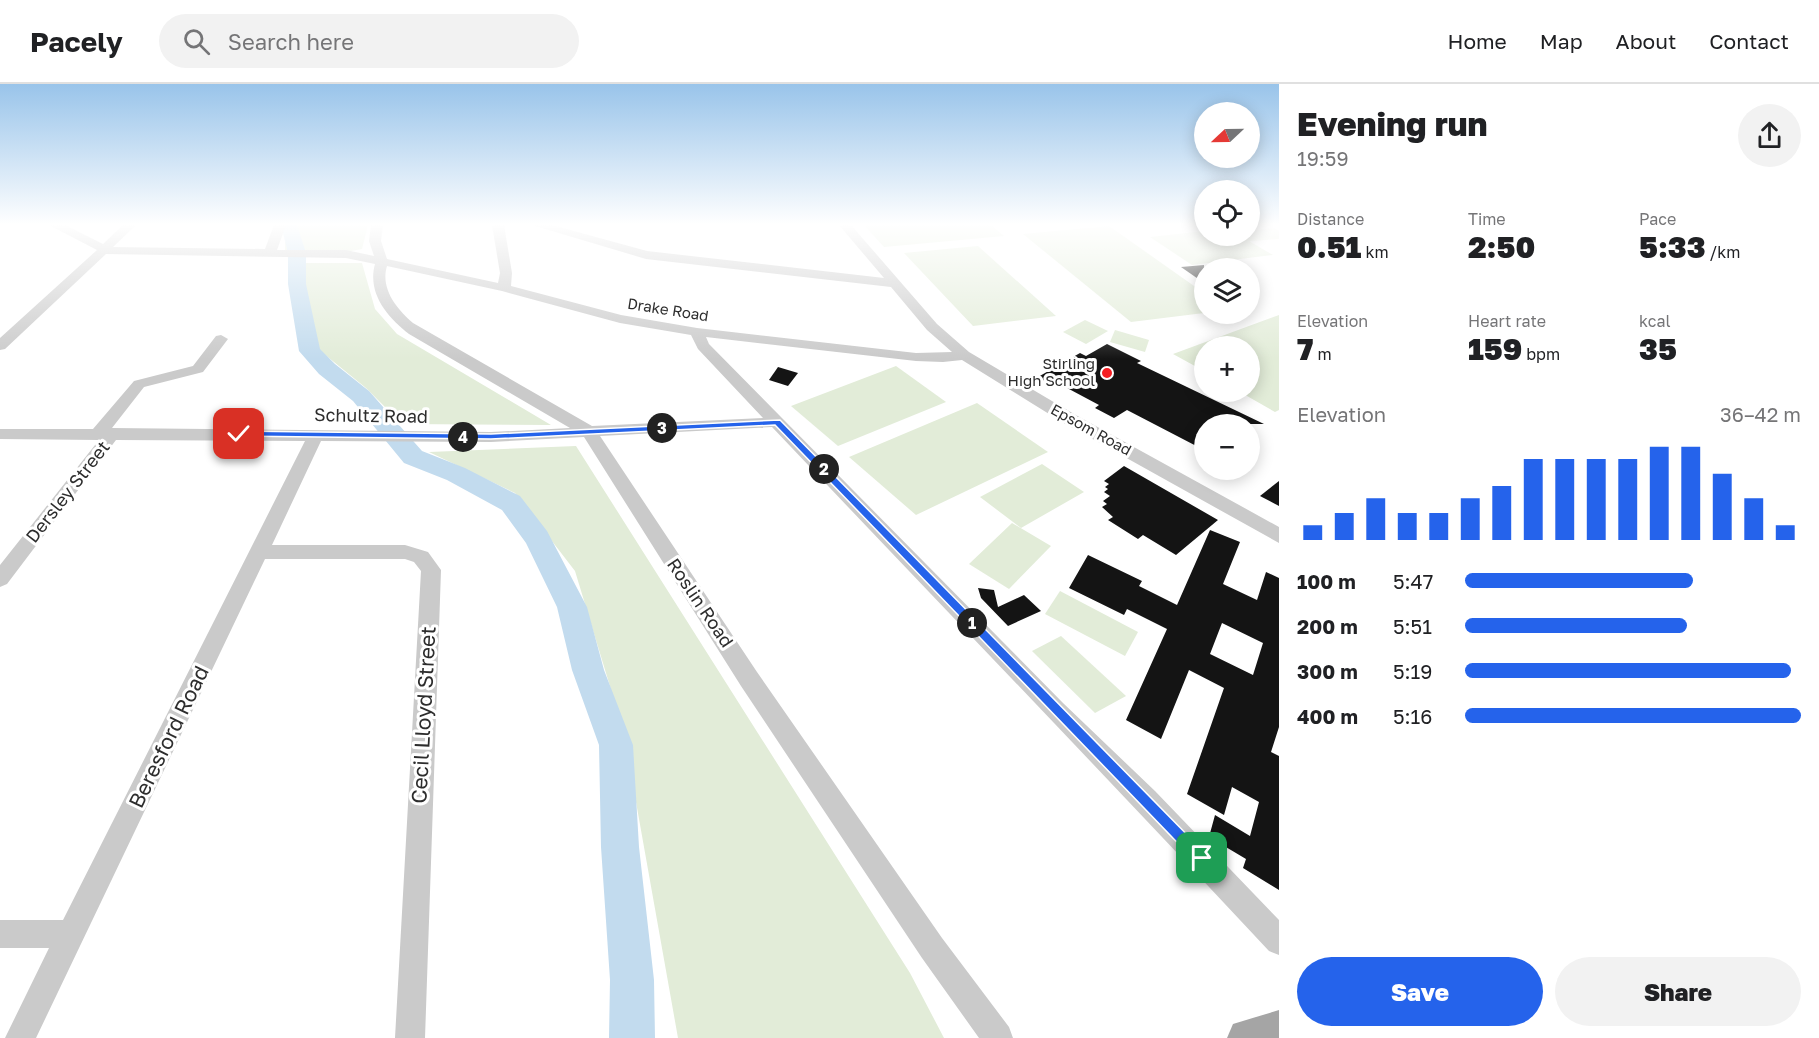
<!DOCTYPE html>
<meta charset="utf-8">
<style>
:root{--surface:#fff;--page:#f2f2f2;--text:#202124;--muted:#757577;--line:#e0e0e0;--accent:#2563eb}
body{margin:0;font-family:"Golos Text",sans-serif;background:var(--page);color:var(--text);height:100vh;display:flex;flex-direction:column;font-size:22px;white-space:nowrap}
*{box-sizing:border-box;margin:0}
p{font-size:20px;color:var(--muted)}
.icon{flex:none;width:33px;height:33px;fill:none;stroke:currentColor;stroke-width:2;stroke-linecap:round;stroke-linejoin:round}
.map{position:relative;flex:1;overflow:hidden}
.panel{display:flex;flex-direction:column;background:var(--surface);width:540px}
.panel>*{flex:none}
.needle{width:39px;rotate:248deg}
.controls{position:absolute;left:1194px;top:18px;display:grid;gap:12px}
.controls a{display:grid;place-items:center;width:66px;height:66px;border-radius:50%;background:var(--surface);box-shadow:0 3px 15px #0003;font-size:30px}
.pin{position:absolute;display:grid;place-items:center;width:51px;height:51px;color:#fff;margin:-26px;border-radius:12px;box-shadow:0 3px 9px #0006}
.km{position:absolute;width:30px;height:30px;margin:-15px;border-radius:50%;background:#222;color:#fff;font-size:16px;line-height:30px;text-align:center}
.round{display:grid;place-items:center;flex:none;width:63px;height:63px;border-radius:32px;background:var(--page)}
.summary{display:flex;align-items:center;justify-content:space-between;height:102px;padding:0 18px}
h1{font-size:33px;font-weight:800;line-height:45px}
.figures{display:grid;grid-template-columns:repeat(3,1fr);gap:9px;height:102px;padding:6px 18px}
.figures div{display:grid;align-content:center}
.figures b{font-size:30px;font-weight:800}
.figures small{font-size:16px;font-weight:400}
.figures p{font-size:16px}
.chart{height:168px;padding:12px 18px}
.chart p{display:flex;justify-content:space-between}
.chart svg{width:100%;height:108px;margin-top:6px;stroke:var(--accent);stroke-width:6}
.primary-button{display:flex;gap:12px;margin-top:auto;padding:12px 18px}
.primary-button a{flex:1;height:69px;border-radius:36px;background:var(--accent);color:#fff;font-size:24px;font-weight:800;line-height:69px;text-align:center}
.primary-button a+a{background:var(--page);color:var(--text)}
ul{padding:0 18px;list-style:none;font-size:20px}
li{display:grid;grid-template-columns:96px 72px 1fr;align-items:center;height:45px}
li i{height:15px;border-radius:8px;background:var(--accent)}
header{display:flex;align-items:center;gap:36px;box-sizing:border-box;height:84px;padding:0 30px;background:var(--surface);border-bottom:2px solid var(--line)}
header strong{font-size:28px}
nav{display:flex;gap:33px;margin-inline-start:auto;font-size:21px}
.search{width:420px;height:54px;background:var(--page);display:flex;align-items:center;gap:15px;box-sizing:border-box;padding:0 21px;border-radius:33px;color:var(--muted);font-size:22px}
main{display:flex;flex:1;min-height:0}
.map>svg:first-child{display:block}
.green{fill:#e2ecd8}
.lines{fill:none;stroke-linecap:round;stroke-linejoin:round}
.river{fill:#c2dbee;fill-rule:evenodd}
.building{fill:#141414;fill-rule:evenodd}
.minor{fill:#cacaca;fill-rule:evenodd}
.major{fill:#a5a5a5;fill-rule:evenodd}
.route{fill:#2563eb;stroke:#fff;stroke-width:1.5}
.poi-dot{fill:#f41e22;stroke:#fff;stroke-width:2}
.labels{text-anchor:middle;stroke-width:6;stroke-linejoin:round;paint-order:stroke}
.far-street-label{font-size:15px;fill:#2d2d2d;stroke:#fff}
.far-poi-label{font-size:15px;fill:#2d2d2d;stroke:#fff;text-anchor:end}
.street-label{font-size:18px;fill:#2d2d2d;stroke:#fff}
.near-street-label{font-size:21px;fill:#2d2d2d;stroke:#fff}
</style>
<header>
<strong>Pacely</strong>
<div class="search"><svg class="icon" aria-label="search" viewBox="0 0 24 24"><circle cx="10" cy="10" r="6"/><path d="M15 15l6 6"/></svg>Search here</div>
<nav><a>Home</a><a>Map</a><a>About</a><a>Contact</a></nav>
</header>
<main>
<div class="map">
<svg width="1279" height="954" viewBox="0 0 1279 954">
<rect width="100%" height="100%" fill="#fff"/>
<g class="green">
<polygon points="285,141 368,141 362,165 351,167 285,167"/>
<polygon points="864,141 991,141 1004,152 884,163"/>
<polygon points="1109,142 1204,209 1204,229 1131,238 1023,150"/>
<polygon points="1274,144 1279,147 1279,155 1249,157 1273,171 1192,181 1150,153 1204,147 1204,152 1250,152 1250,147"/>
<polygon points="978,162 1056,232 973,242 904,169"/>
<polygon points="301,179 362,179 375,225 397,250 551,341 402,340 366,304 313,261"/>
<polygon points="1279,231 1279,326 1275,328 1240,308 1250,308 1250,262 1204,262 1204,287 1173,270"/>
<polygon points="1085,236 1108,247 1086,260 1063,248"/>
<polygon points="1115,246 1149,256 1145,268 1110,258"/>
<polygon points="896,282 946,318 838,362 791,322"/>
<polygon points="977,319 1048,368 916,431 849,373"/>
<polygon points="576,362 910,889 944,954 678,954 623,645 575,487 515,409 429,368"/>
<polygon points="1042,380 1084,408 1021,444 980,413"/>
<polygon points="1012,439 1051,462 1009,505 969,480"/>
<polygon points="1060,507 1138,548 1125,572 1045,530"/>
<polygon points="1061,552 1126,612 1095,629 1032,567"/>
</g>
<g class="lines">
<polygon class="river" points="281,141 297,141 306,169 306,200 320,265 335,280 369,307 422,367 465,384 520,412 547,447 587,523 604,586 633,661 639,763 654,896 655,954 609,954 610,896 601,763 599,661 572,586 557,523 526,459 502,426 447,396 404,379 353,317 319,290 299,267 288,200 288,169"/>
</g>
<g class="building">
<polygon points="1204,181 1204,199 1181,183"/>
<polygon points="1107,260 1141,277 1137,279 1264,340 1204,340 1204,366 1127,326 1114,334 1095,324 1099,321 1054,297 1050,300 1038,293 1080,269 1086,272"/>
<polygon points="778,283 798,289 788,302 769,296"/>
<polygon points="1124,382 1218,436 1176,471 1143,451 1138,455 1108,436 1113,433 1102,423 1107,420 1103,417 1110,412 1104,408 1108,405 1105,403 1109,400 1104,397"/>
<polygon points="1279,397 1279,422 1260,412"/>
<path d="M1210,446L1240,458L1223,500L1257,516L1266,488L1279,494V643L1271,668L1279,672V806L1243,784L1246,775L1209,753L1215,731L1250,752L1259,718L1232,703L1224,731L1187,710L1224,604L1189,586L1161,655L1126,636L1167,545L1127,525L1124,531L1069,504L1088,471L1142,497L1139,502L1177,521ZM1222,539L1263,559L1253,591L1210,570Z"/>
<polygon points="978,504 994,506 998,523 1024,511 1041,527 1008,542 981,514"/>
</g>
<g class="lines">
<path class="minor" d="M49,141H65L103,160L123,141H136L113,163L265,165L274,141H286L277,166H346L374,172L369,157L371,141H383L381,157L387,175L498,199L500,189L492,141H504L512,189L511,202L621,231L697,244L916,269L952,268L927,246L891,203L646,175L532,141H552L647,167L884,194L839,141H851L937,240L969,268L1074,330L1279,443V459L1062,338L962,276L943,278L916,277L706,253L709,260L1063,619L1155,707L1279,836V871L1269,867C1105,691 938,518 772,343L600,352L757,588L942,854L1009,943L1013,954H979L922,874L741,602L584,353L491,358L321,357L272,461H405L428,468L441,486L425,954H395L421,487L414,478L405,475H265L36,954H5L49,864H0V836H63L305,357L116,356L7,500L0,503V481L99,356L0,355V345H93L134,297L193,282L216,252L221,251L228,255L203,288L144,303L112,344L491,348L570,344L409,250C387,233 367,209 375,180L346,174L106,170L5,265L0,266V254L97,166ZM387,182L502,207L620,239L691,251L698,265L763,334L592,342L413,239C397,225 380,205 387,182Z"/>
<polygon class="major" points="1279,926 1279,954 1227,954 1233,940"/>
</g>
<linearGradient id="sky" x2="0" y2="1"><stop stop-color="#99c4ea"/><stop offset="0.51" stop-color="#fff"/><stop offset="1" stop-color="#fff" stop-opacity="0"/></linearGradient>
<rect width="1279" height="275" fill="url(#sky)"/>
<polygon class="route" points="780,336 1206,770 1208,774 1206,779 1202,781 1197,779 775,341 491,355 239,352 235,350 239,347 491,350"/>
<circle class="poi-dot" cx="1107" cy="289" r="6"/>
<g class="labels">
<g class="far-street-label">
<text transform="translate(668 226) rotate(9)" y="5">Drake Road</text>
<text transform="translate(1091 346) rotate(29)" y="5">Epsom Road</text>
</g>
<g class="far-poi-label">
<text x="1095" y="285">Stirling<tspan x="1095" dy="17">High School</tspan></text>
</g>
<g class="street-label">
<text transform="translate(371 332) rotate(1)" y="6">Schultz Road</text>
<text transform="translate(68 408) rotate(-52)" y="6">Dersley Street</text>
<text transform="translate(700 519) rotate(56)" y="6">Roslin Road</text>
</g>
<g class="near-street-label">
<text transform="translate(424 631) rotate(-87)" y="7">Cecil Lloyd Street</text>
<text transform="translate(169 653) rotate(-64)" y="7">Beresford Road</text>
</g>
</g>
</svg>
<div class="controls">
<a><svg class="needle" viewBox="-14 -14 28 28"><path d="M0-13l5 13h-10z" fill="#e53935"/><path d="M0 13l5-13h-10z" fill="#757577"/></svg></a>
<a><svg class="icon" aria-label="locate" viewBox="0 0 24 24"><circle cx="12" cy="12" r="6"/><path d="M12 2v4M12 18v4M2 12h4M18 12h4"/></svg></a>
<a><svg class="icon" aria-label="layers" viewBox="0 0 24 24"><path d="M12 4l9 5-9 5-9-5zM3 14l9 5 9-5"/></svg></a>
<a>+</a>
<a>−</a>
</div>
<div class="pin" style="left:1202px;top:774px;background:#1e9e55"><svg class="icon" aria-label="arrive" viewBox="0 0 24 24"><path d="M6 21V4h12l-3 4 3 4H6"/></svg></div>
<div class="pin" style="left:239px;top:350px;background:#d93025"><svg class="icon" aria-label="check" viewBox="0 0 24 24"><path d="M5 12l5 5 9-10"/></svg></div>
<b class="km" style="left:972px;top:539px">1</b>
<b class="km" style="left:824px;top:385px">2</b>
<b class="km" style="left:662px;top:344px">3</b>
<b class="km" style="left:463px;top:353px">4</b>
</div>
<section class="panel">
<div class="summary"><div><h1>Evening run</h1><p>19:59</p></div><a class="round"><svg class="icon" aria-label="share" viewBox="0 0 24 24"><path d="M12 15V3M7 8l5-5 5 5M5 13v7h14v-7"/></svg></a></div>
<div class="figures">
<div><p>Distance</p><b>0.51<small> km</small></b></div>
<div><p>Time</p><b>2:50</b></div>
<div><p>Pace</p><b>5:33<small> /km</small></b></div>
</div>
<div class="figures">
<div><p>Elevation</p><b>7<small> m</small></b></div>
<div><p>Heart rate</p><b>159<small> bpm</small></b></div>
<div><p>kcal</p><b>35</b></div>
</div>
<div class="chart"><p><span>Elevation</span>36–42 m</p>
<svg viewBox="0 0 160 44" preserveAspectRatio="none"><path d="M5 44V38M15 44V33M25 44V27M35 44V33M45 44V33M55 44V27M65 44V22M75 44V11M85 44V11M95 44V11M105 44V11M115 44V6M125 44V6M135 44V17M145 44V27M155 44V38"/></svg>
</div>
<ul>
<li><b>100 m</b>5:47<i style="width:68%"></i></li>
<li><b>200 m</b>5:51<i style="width:66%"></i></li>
<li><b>300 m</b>5:19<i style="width:97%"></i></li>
<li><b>400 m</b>5:16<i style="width:100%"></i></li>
</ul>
<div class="primary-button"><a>Save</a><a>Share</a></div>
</section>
</main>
